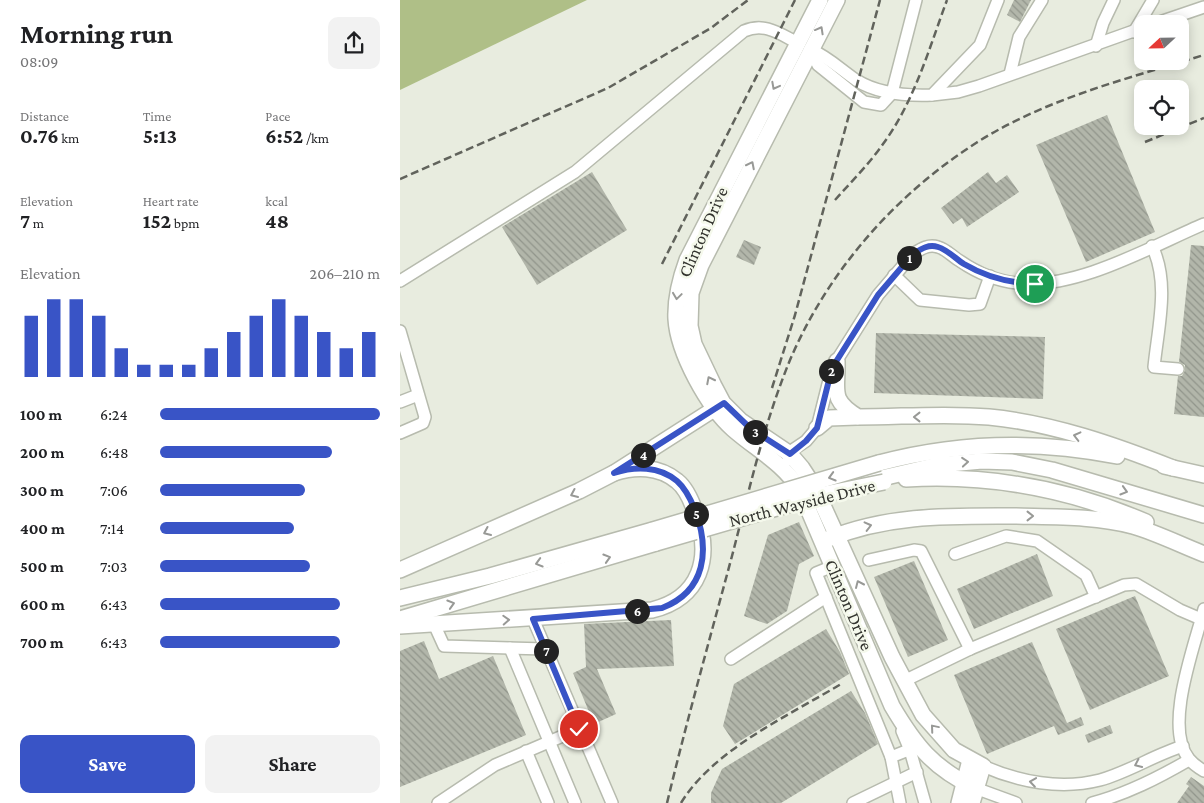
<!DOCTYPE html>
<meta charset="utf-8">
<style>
:root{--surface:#fff;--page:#f2f2f2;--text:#202124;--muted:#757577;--accent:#3954c6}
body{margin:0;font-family:"Crimson Pro",serif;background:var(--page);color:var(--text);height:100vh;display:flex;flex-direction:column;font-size:19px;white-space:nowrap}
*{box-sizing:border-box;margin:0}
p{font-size:16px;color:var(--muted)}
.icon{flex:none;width:28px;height:28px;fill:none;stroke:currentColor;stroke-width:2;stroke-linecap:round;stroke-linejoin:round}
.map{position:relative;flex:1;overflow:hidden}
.details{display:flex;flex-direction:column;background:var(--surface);width:400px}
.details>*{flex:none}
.needle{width:32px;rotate:248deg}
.fabs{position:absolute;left:734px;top:15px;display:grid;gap:10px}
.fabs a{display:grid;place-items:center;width:55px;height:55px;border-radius:10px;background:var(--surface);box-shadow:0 2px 12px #0003;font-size:25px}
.pin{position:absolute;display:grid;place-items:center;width:42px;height:42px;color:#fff;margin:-21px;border:2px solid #fff;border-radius:50%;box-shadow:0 1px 5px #0007}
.km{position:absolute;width:25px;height:25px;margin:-12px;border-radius:50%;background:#222;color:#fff;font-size:14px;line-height:25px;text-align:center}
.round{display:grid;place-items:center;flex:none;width:52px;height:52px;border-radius:10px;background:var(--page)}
.headline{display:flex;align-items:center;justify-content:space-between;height:85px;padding:0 20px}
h1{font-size:28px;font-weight:700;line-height:38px}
.stats{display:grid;grid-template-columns:repeat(3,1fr);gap:8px;height:85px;padding:5px 20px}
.stats div{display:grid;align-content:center}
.stats b{font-size:21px;font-weight:700}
.stats small{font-size:14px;font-weight:400}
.stats p{font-size:14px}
.chart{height:140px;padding:10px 20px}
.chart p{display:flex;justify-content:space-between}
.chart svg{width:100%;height:90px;margin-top:5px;stroke:var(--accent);stroke-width:6}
.button{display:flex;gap:10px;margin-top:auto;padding:10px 20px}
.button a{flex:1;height:58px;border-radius:10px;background:var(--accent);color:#fff;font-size:20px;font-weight:700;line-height:58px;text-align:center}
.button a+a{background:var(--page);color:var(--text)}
ul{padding:0 20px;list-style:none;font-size:16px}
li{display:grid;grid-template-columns:80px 60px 1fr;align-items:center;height:38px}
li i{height:12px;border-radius:6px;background:var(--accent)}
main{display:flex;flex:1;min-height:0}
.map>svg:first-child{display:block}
.green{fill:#afbf87}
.building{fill:url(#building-back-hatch)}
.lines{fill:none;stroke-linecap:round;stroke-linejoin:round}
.minor-casing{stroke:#b7bbae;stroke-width:14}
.major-casing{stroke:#b7bbae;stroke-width:18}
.minor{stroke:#fff;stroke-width:11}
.major{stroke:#fff;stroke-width:15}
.rail{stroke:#61635c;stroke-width:2.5;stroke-dasharray:8 4;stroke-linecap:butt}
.major-bridge-casing{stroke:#b7bbae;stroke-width:18;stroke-linecap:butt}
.major-bridge{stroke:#fff;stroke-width:15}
.oneway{stroke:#989996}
.route-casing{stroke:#fff;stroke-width:10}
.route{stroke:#3954c6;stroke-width:6}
.labels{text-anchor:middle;stroke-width:5;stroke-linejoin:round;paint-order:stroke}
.street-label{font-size:18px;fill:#32332e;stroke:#f5f9ec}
</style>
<main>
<section class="details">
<div class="headline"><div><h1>Morning run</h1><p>08:09</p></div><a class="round"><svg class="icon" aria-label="share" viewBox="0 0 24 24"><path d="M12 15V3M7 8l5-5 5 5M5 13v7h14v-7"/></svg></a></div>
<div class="stats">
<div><p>Distance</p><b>0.76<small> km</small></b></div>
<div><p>Time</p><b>5:13</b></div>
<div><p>Pace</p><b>6:52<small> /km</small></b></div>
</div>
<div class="stats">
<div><p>Elevation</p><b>7<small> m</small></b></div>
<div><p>Heart rate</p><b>152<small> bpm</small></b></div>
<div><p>kcal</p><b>48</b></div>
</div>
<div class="chart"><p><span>Elevation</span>206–210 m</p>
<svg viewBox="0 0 160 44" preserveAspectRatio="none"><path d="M5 44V14M15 44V6M25 44V6M35 44V14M45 44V30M55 44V38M65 44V38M75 44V38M85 44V30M95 44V22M105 44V14M115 44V6M125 44V14M135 44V22M145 44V30M155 44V22"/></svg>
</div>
<ul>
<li><b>100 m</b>6:24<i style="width:100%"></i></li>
<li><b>200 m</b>6:48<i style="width:78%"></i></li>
<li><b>300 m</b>7:06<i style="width:66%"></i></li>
<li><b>400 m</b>7:14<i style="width:61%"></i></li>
<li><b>500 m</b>7:03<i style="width:68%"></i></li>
<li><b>600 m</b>6:43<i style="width:82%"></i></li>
<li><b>700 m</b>6:43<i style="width:82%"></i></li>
</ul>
<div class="button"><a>Save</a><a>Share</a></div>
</section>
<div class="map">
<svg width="804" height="803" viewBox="0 0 804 803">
<defs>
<pattern id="building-back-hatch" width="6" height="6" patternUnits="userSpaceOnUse" patternTransform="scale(1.25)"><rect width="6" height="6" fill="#b2b6aa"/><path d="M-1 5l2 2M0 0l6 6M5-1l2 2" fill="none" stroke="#91958b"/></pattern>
</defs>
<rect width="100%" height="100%" fill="#e8ecdf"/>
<polygon class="green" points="0,0 187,0 0,90"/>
<g class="building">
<polygon points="614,0 631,0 620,22 607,15"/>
<polygon points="707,115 755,232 686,262 636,145"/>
<polygon points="192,172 227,230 137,285 102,227"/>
<polygon points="588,172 596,183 607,175 619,192 567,227 562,218 553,224 541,208"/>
<polygon points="344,240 361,247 354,265 336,257"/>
<polygon points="791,245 804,246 804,417 774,414 778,376 782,376 785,370 785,365 779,362"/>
<polygon points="476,333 645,337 643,399 474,393"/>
<polygon points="399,522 414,556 399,564 387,611 367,624 344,616 368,535"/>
<polygon points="637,554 653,596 574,629 557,589"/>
<polygon points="514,561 548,640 508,657 474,577"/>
<polygon points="735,596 769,676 690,710 656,629"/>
<polygon points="271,620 274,666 197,669 216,714 194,724 173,673 186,667 184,624"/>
<polygon points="426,629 440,652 449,674 335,744 323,726 334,684"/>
<polygon points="24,641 39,679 93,656 126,735 0,787 0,651"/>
<polygon points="632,642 667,723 681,717 684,725 658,735 654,726 587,754 554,675"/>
<polygon points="451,691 465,713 478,744 381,803 311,803 311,793 322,769"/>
<polygon points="710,725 713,733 688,743 685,735"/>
<polygon points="791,777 804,786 804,803 777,803 789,786 786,784"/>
</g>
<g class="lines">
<defs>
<g id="minor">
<polyline points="754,24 804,7"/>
<polyline points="734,32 753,0"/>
<polyline points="696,46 703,23 714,0"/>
<path d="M410,49C428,57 440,69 456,80C478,94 506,96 532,95L580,45L598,0"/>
<polyline points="410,49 418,65 464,102 481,105 492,93 516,0"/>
<polyline points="610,74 619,37 642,0"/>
<polyline points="532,95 558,92 579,86 742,28"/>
<path d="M752,246C770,283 758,327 754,367L778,369"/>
<polyline points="494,275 520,300 569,305 580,304 590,276"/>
<path d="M0,281L175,172L344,31C365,22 380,34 398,43"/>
<polyline points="0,331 25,417 23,423 0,433"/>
<polyline points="0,402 18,395"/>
<path d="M388,460L394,449L406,441L417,428L432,368L478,295L513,254C521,249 528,244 538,247C546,249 553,257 560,261C576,272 597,281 617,283C676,290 750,247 804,224"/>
<polyline points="555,554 606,536 637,541 686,575 696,597"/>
<polyline points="469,560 514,550 521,551 570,649"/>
<polyline points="433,566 416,573 491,757"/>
<path d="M804,609C795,645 763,727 789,759C793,764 799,768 804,771"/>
<polyline points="133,619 212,803"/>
<polyline points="34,624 44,646 145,649"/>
<polyline points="110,648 175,803"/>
<polyline points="331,659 426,597"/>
<polyline points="504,681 570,649 724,585 736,584 780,610 801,619"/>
<polyline points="502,731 510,750 525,803"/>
<polyline points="126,751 148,803"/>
<path d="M583,766C619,782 661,790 700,780C729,772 754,755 783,746"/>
<polyline points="575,788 616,803"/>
<polyline points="38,803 95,765 179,729"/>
<polyline points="453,803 517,772"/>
<polyline points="500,803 491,757 516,747"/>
<path d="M692,803C727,794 758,778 789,760"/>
</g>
<g id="major">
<path d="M420,0L287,260C280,279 275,298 276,319C278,353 308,407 333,429C357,450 383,463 400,490L492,706C515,745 533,768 575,788"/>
<polyline points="437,0 301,265 291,293 290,326 294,344 314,386 323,403 341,421 390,454 402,468 415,488 492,657 523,715 554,750 583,766 572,803"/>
<path d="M437,361C438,391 429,399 458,417C501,417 546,413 589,417C652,423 715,445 773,468"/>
<polyline points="417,428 429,418 457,417"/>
<path d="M479,463C558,442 637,440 717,456"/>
<polyline points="764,466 804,475"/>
<path d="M506,479C590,474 669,489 746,522"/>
<polyline points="469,481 538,465 582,461 612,462 652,470 804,515"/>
<path d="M428,539C489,514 551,516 616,516C654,517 696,516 733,526C757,533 781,545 804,554"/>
<polyline points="0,570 179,491 214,473 322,404"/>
<polyline points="0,598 90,576 253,530"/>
<polyline points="0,619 256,543"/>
<path d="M0,626L252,610C301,598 312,557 296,514C292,502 286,488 277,481C259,466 235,466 214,473"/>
<polyline points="559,803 570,760"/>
</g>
</defs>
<use href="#minor" class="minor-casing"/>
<use href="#major" class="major-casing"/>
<use href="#minor" class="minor"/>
<use href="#major" class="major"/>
<g class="rail">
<polyline points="745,142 804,118"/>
<polyline points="0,179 208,88 311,28 348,0"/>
<path d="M435,200C451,182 469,164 483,144C514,102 529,49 547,0"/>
<polyline points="262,264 395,0"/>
<polyline points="372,388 395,315 480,0"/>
<path d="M267,803C287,720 310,638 332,556C349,491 364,423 390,360C428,271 495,195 576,143C645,99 726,79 804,55"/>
<path d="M281,803C313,750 388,716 441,684"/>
</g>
<defs>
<g id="major-bridge">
<polyline points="253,530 479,463"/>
<polyline points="256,543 425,494 484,482"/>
</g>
</defs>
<use href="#major-bridge" class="major-bridge-casing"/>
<use href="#major-bridge" class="major-bridge"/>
</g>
<defs><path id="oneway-chevron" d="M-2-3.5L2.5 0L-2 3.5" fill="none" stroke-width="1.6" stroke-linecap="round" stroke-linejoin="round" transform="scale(1.25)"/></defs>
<g class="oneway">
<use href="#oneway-chevron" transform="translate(420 30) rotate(-61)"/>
<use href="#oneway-chevron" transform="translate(375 86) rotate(118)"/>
<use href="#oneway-chevron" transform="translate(351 165) rotate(-63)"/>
<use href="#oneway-chevron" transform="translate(277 296) rotate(98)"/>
<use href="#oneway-chevron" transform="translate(310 380) rotate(-117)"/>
<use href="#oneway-chevron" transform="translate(517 417) rotate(180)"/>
<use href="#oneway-chevron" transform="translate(677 436) rotate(-166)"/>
<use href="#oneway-chevron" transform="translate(565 462) rotate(-5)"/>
<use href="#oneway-chevron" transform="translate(432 477) rotate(164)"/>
<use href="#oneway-chevron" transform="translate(724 491) rotate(17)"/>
<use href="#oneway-chevron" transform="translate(174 494) rotate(156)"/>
<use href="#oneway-chevron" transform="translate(630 516)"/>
<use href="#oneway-chevron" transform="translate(468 526) rotate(-14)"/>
<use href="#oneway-chevron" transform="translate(87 532) rotate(156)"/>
<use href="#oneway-chevron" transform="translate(207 558) rotate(-17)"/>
<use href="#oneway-chevron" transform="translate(139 563) rotate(164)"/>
<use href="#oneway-chevron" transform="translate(459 584) rotate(-114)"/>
<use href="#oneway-chevron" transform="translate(51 604) rotate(-17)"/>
<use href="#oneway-chevron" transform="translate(106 620) rotate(-3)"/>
<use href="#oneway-chevron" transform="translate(534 728) rotate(-130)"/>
<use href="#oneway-chevron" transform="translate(738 764) rotate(155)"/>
<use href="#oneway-chevron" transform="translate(633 782) rotate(-172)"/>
</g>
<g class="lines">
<defs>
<path id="route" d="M179,729L133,619L262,608C306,591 310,550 295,510C291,500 285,488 277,481C259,466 235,466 214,473L324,403L351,429L390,454L406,441L417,428L432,368L478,295L513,254C521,249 528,244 538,247C548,250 556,259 564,264C586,277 610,283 635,284"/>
</defs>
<use href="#route" class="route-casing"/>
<use href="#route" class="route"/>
</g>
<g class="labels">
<g class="street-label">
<text transform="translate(303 232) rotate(-66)" y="6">Clinton Drive</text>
<text transform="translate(402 503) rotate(-14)" y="6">North Wayside Drive</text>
<text transform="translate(449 605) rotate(67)" y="6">Clinton Drive</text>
</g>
</g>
</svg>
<div class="fabs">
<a><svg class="needle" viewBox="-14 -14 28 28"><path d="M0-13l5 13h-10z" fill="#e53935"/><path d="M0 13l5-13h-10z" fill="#757577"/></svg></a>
<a><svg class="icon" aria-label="locate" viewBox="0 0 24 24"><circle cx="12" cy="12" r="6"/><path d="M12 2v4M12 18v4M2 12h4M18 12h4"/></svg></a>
</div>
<div class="pin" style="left:635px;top:284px;background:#1e9e55"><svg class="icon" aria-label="arrive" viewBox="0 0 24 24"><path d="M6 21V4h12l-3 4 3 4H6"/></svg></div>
<div class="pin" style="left:179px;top:729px;background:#d93025"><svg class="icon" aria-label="check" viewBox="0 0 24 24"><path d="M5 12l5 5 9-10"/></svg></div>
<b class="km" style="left:509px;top:258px">1</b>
<b class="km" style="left:431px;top:371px">2</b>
<b class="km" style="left:355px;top:432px">3</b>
<b class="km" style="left:243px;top:455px">4</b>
<b class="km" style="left:296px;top:514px">5</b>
<b class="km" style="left:237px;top:611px">6</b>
<b class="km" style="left:146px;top:651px">7</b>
</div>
</main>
